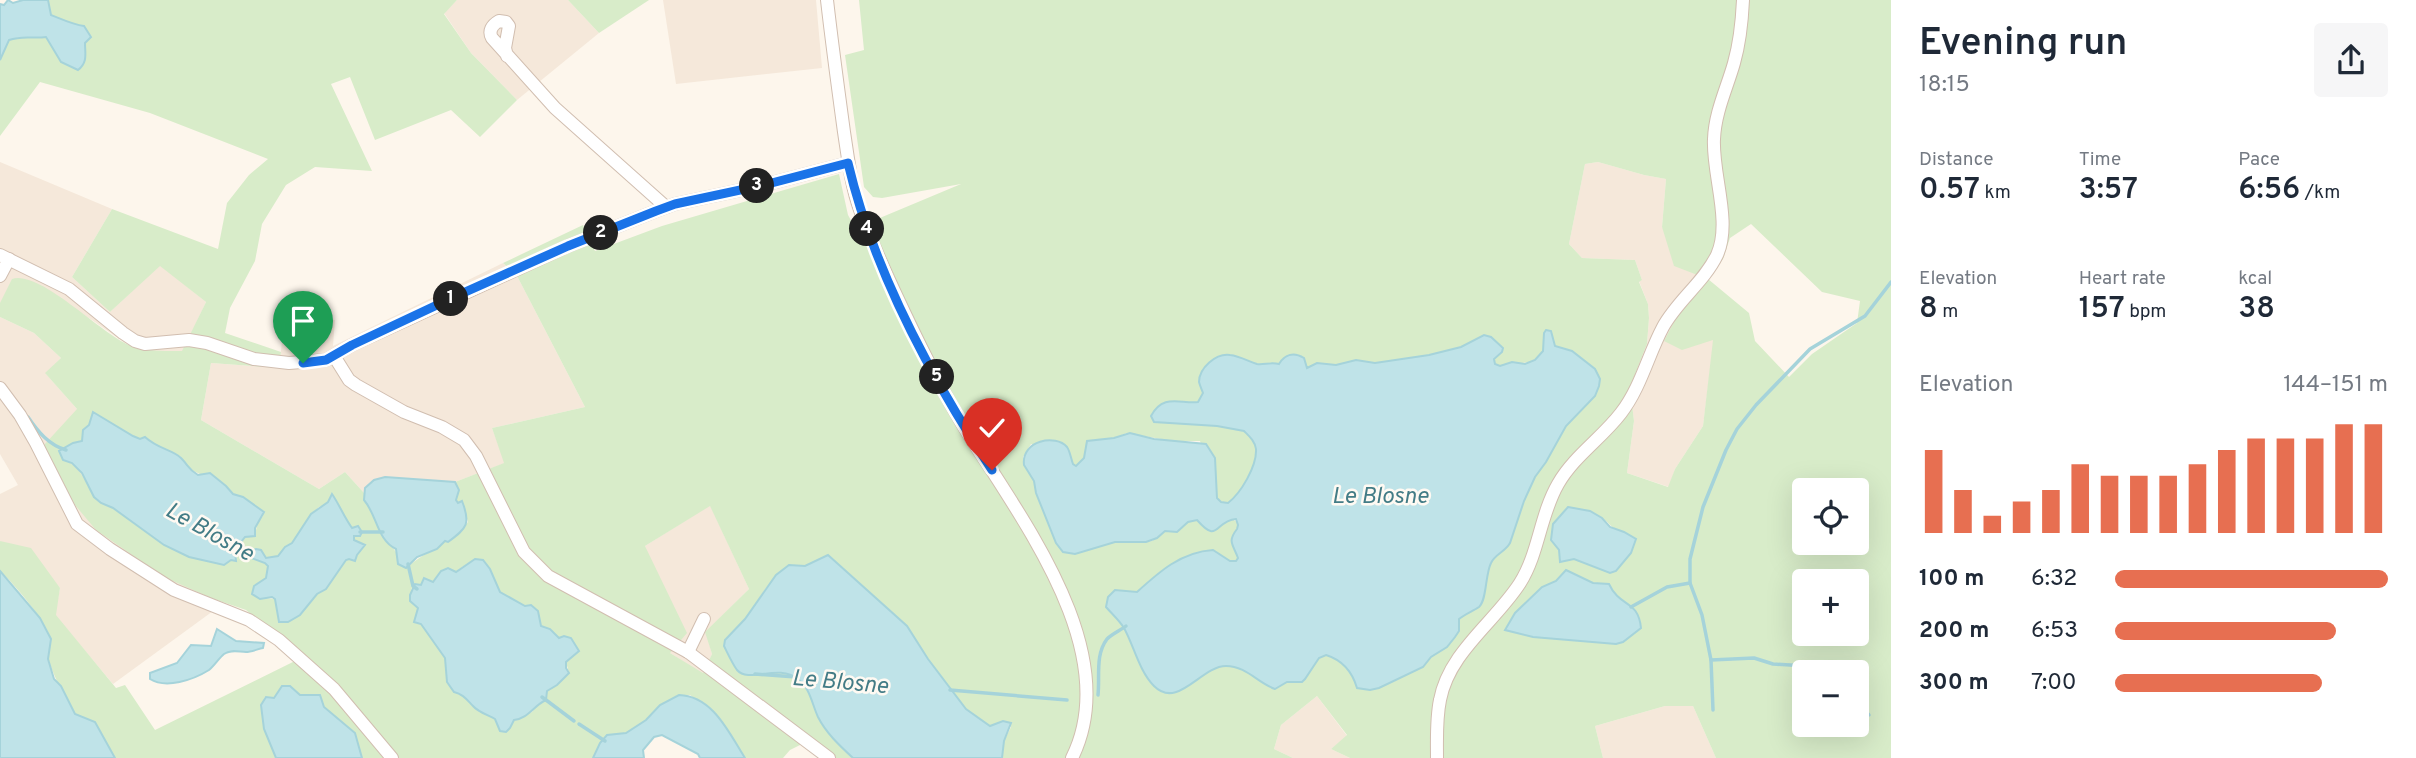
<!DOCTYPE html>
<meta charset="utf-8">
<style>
:root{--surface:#fff;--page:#f6f6f7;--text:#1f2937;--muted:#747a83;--accent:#e76f51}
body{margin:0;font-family:Overpass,sans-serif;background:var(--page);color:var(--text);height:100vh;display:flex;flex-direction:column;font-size:26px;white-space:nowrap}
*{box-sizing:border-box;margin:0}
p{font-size:23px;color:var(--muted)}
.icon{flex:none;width:38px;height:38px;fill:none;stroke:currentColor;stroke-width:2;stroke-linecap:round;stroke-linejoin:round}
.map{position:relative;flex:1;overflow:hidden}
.drawer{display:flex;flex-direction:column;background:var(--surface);width:525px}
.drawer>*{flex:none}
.controls{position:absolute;left:1792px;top:478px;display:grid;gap:14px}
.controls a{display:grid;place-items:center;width:77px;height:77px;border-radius:7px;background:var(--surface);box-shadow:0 7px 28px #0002;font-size:35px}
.pin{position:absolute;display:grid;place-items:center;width:60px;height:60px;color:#fff;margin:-72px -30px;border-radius:50% 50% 50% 0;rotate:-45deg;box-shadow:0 0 7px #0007}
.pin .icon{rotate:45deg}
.km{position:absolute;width:35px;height:35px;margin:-18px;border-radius:50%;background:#222;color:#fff;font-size:19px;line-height:35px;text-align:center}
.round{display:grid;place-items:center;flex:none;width:74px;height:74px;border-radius:7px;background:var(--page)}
.summary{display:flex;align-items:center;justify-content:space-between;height:119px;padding:0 28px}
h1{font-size:38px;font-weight:600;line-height:52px}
.stats{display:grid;grid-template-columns:repeat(3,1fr);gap:10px;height:119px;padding:7px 28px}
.stats div{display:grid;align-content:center}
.stats b{font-size:30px;font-weight:600}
.stats small{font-size:19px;font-weight:400}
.stats p{font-size:19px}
.chart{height:196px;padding:14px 28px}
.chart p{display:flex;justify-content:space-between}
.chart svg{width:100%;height:126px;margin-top:7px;stroke:var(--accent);stroke-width:6}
ul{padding:0 28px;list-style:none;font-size:23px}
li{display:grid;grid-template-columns:112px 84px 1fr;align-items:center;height:52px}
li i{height:18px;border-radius:9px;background:var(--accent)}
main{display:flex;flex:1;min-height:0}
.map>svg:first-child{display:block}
.residential{fill:#f5e8da}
.green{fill:#d8ecc9;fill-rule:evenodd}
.water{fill:#bfe3e8;stroke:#a5d3da;stroke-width:2}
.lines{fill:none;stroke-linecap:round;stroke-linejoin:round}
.stream{stroke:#a5d3da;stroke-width:3.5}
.minor-casing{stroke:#d1beb0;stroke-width:14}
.minor{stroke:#fff;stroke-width:12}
.route-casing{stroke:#fff;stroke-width:14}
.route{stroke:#1a73e8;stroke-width:9}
.labels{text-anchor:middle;stroke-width:5;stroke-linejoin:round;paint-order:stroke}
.water-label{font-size:23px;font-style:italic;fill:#437c86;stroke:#fffaf3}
</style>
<main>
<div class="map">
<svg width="1891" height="758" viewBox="0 0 1891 758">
<rect width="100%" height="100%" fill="#fdf6ec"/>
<g class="residential">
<polygon points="457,0 568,0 599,33 517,100 471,53 444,13"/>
<polygon points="663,0 816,0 822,68 676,84"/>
<polygon points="0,162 112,209 72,277 110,312 160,265 206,302 183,351 146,351 125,343 89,318 0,303"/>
<polygon points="1598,162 1644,175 1666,179 1662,227 1708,279 1714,339 1703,426 1675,469 1669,487 1627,473 1634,421 1630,387 1647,344 1649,318 1648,304 1639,281 1642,280 1635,260 1582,258 1569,244 1585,164"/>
<polygon points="503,263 516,274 585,407 492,428 505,463 455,482 385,477 365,488 365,494 345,472 319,489 201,420 211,363 279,368 285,315 335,320 333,346"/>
<polygon points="0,317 34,333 61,358 46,374 77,409 211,598 224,603 113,684 55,615 60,588 0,541 0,494 18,485 0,454"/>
<polygon points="710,505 749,589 706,632 712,654 703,674 670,653 645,546"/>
<polygon points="1317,696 1347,736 1331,749 1350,758 1293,758 1274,749 1281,725"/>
<polygon points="1665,706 1693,706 1716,758 1603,758 1595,726"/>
</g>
<g class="green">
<path d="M48,0H457L444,14L471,53L517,100L480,137L451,110L375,140L350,77L331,84L372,171L315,167L286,185L262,224L255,261L230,308L225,333L281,352L279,368L211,363L201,420L319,489L345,472L365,494L364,500C373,510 375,524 383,535C392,547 398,553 406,568C426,551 450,543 468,522L462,502L458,503L455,500L459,490L455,482L504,463L492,428L585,407L516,274L503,263L583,225L595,251L662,226L839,174L848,215L853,224L875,220L961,184L882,198L873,197L864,187L845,55L864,50L859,0H1891V758H1716L1693,706H1665L1595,726L1603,758H1350L1331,749L1347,735L1317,696L1281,725L1274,749L1293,758H1002L1004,741L1011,727L1003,721L990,726L966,709L928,659L907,626L828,555L805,566L789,565L766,588L745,619L725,639L769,671L788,673L800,680L812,698L819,718L833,739L853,758H836L812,739L790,750L783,758H745L719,717L690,695H680L660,705L646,720L626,733L607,735L600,743L593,758H362L355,733L323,707L313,695H300L290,686L282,687L274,698L266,697L264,698C261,719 267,739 276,758H115C107,738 88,731 75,715C69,707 48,665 48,656C48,651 51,646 51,640C49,625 12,581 0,571V541L31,548L60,588L56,615L116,688L125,685L155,730L303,657L246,610L211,598L164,577L96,530L75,505L44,445L77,409L45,373L61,358L34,333L0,317V303L12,279C40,270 100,333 129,345C147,352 164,351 182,351L206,302L160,266L110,312L72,277L112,209L218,249L227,203L249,175L268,159L150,113L40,82L0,136V60L9,40C23,35 33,39 47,36L61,61L86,57L85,43L91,37L84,26C74,25 61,19 51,15ZM1598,162L1644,175L1666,179L1662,227L1674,266L1708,279L1676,318L1664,341L1682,350L1713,340L1703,426L1675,469L1668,487L1627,473L1634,421L1630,387L1647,344L1649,318L1648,304L1639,282L1642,280L1635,260L1582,258L1569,244L1585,164ZM1751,224L1822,292L1860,301L1857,323L1812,354L1789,377L1755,341L1749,313L1708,279L1723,259L1730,238ZM1551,331L1555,346L1572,351L1595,369L1591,400L1566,426L1546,462L1535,477L1524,501L1510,543C1505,552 1495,554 1491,563C1484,576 1488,598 1479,607C1474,611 1465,614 1459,619V631L1455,637L1447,647L1431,657L1423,667L1379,688L1356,683L1342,661L1326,655L1319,657L1305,679L1302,682H1287L1275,689C1262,685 1254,675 1241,669C1215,657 1198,684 1176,692C1147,699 1135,648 1124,628C1119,620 1112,614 1107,607L1119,590L1137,592C1159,572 1181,552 1213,550L1229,561H1236L1238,558C1233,544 1227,542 1237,529V522L1232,519L1202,526L1197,520L1188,522L1179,530L1165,531L1152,541L1138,543L1115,542L1075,554L1056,543L1036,493L1034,480L1023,457L1031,444L1068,450L1073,464L1076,466L1084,458L1087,441L1114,438L1127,433L1172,441H1200L1215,482L1216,494L1219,501L1228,503C1241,493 1257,466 1256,449C1255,441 1249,436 1244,430L1217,426L1154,422V411C1176,395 1176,404 1198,402L1220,356C1235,353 1246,364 1261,364C1267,365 1272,363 1279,364L1295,354L1304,358L1307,369L1317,363L1336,365L1351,361L1375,363L1429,355L1461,347L1479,338L1491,337L1503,348L1502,352L1494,359L1495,364L1500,366C1521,360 1550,370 1544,333ZM100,416L103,420L140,439L145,437L153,445L180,456L187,468L226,486L233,494L243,497L263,516L258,519L255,536C246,537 241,537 238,546C247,552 258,550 266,558L278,556L285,547L292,543L311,514L319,507L335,500C342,509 344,523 354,529L353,540L362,548L357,555L346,560L326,589L317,594L300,615L278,618L275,599L265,598L254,586L266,578L268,565L265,563L235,552L228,562C190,546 149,534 115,510C111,507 105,506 101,503C84,489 87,470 63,459V449L82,441L92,419ZM1804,490H1857V542H1804ZM710,506L749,589L705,632L712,654L703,673L670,653L687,633L645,546ZM1568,507C1579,509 1591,510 1601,517C1612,525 1609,527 1624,532L1631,553L1616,571L1574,559L1560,562L1559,550L1551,540L1552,534ZM475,559L490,569L500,592L525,606L532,605L541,626L559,638L572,655L566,662L569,673L557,685L547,691L532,712L514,720L510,728L472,706L469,699L447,682L446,658L421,624L414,622L418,607L410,601L412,587L433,582L441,571L456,572C462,566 468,564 475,559ZM1566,570L1593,583L1609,584L1615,597L1632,606L1640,628L1623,642L1515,613L1542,587L1556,581ZM1804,581H1857V634H1804ZM1804,672H1857V724H1804Z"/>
<polygon points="568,0 649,0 599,33"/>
</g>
<g class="water">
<path d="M8,0L13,3L23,0H48L51,15C61,19 74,25 84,26L91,37L85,43C85,54 88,62 78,70L61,62L46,37C33,39 23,35 9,40L0,60V4L4,5Z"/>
<path d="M1546,330L1551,331L1555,346L1572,351L1595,369L1600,379L1599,386L1595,396L1566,426L1546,462L1535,477L1524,501L1510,543C1505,552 1495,554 1491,563C1485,575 1487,600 1479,607C1473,611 1465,614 1459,619V631L1455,637L1447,647L1431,657L1423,667L1379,688L1370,690L1357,688C1352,671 1342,660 1326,655L1319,658L1305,679L1302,682H1287L1275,689C1258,683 1246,666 1226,666C1201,666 1178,710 1154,686C1139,671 1134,646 1124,628C1119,620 1112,614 1106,607L1108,597L1115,590L1137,592C1159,572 1181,552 1213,550L1230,561H1236L1238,558C1233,544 1227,542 1237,529L1238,525L1236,519C1214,521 1219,545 1197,520L1188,522L1177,532L1165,531L1157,538L1146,542H1115L1075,554L1063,552L1056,543L1036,493L1034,481L1024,465C1021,440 1056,434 1067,447C1070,451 1071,459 1073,464L1076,466L1084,458L1087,441L1114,438L1130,433L1154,439L1206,444L1215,458L1217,498L1221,502L1228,503C1241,493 1257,466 1256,449C1255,441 1249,436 1244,431L1217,426L1154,422L1151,416C1163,393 1180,404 1198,402L1203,393C1202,390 1200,386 1199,382C1199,368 1216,353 1230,355C1239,356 1248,361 1257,364C1264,365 1270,362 1279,364C1285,354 1294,352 1304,358L1307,368L1317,363L1336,365L1356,360L1375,363L1429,355L1461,347L1484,335L1491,337L1503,348L1502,352L1494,359L1495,364L1500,366L1512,362L1525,364L1535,360L1543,351L1544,333Z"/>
<path d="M93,412L133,436L140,439L145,437C158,449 173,450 181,458C189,466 187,468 198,475L210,473L226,486L233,494L243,497L264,512L255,528V536L245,537L238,546L249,552L256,549L261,550L266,558L278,556L285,547L292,543L311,514L328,502L332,494C339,504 344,517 352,528L358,526L362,532L360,536H354V540L365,545L357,555L355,561L349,559L346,560L326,589L317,594L300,615L288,622H279L275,599L272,597L260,599L252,594L254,586L266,578L268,566L265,563L235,552L236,561L231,560L224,565L189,557L164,545L113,508L101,503L94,497L82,473L72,463L63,460L59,451L73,443L82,441L83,430L89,425Z"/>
<path d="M385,477L455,482L459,490L456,500L458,503L462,501C471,524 467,528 448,542L445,541L437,549L417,557L406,568L398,564L396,549C377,540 377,515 364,500L365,488L374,480Z"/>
<polygon points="1568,507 1590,511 1602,518 1610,527 1624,532 1636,539 1631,553 1616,571 1610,573 1574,559 1560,562 1559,550 1551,540 1553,524"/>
<path d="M828,555L907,626L928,659L966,709L990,726L1003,721L1011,723L1004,741L1002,758H853C840,746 826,733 818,717C812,704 810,688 798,679C778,663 749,684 737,670C732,663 728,654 724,646L725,640L745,619L776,575L789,565L805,566Z"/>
<path d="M475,559L483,560L490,569L500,592L525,606L531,605L538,611L541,626L550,629L559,638L564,636L571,638L579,651L566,662V668L569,673L557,685L547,691L546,700C533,706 529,718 514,720L510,728L506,732L500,731L495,719C488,715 478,712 473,706C467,700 463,694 454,692L447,682L445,658L421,624L414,622L418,608L410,601V595L415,584L421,585L424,578L433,582L441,571L448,568L456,572Z"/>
<path d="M1566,570L1593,583L1609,584C1620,608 1638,599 1641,628L1623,642L1616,644L1533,637L1505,630L1515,613L1542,587L1556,581Z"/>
<polygon points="0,571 40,618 51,639 48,659 54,679 61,686 75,714 95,722 115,758 0,758"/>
<path d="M217,629L236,641L264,643L263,648C258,649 251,652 246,652C239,652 231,649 224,654C219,658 215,665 209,670C193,680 166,689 150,679V673L177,663L191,645L211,646Z"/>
<polygon points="282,686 290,686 300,695 320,695 324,707 355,733 362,758 276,758 264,729 261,705 266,697 274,698"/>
<path d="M679,695C713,696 729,733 745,758H700L698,754L662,735L654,737L643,750L644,758H593L600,743L607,735L626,733L646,720L660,705Z"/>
</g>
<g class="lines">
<g class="stream">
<path d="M28,417C38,432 49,445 66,450"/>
<polyline points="360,532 383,532"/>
<polyline points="408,564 413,586 417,589"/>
<polyline points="1631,607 1667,587 1690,583"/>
<polyline points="1711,660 1754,658 1773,664 1806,666 1825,672"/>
<polyline points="755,674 796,677"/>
<polyline points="950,690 1067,700"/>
<path d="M1098,695C1100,676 1095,655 1107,639C1112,634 1121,630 1126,626"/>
<polyline points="542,697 574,721"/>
<polyline points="1857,700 1869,715"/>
<polyline points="1713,710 1711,660 1702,615 1690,583 1690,559 1703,507 1726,450 1737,429 1756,405 1810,349 1865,316 1891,282"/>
<polyline points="579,724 605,741"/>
</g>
<defs>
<g id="minor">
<path d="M827,0C832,44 838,88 844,132C848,158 851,185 860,210C872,245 888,278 904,312C922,350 941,389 963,425C1017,514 1126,650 1072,758"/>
<path d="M507,56L505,48L509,26L506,22L499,21C492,25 488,31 492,38L555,108L666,207"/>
<polyline points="0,255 69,289 123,333 135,341 145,344 189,340 207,343 254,359 289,363 326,360 352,345 568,246 656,211 675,204 764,185 848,163"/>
<polyline points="0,276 9,259"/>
<polyline points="334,356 349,380 356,385 404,412 442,427 464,440 476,456 524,552 548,576 688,652 829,758"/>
<polyline points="0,388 20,415 36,443 77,524 110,549 174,590 249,620 279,640 334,689 392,758"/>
<polyline points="688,652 704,619"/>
<path d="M1437,758C1437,739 1436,719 1440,700C1449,652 1495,622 1520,583C1539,553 1540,515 1558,484C1574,456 1602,438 1621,413C1641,387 1648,355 1663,327C1677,301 1704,282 1717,255C1732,222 1712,174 1714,139C1715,112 1727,88 1734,63C1740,42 1742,21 1743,0"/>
</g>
</defs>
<use href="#minor" class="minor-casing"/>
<use href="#minor" class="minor"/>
</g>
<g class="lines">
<defs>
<path id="route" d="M303,363L326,360L352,345L454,297L568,246L656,211L675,204L764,185L848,163C873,269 932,379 992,470"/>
</defs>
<use href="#route" class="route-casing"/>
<use href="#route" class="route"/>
</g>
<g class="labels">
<g class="water-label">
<text x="1380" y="503">Le Blosne</text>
<text transform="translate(210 531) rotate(29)" y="8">Le Blosne</text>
<text transform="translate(840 681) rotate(5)" y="8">Le Blosne</text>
</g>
</g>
</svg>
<div class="controls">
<a><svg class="icon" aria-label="locate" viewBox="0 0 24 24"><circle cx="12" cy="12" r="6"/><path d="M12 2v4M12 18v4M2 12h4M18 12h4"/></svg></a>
<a>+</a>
<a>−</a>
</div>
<div class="pin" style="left:303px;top:363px;background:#1e9e55"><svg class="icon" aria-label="arrive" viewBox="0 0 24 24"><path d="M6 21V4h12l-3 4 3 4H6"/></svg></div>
<div class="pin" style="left:992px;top:470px;background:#d93025"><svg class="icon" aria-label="check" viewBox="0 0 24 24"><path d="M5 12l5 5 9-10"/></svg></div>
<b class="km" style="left:451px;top:299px">1</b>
<b class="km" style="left:601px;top:233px">2</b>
<b class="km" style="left:757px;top:186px">3</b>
<b class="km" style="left:867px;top:229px">4</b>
<b class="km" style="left:937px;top:377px">5</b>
</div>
<section class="drawer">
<div class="summary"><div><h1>Evening run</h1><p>18:15</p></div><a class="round"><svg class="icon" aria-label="share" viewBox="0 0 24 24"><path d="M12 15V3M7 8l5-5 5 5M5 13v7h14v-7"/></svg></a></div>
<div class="stats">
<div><p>Distance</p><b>0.57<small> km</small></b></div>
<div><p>Time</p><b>3:57</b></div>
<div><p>Pace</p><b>6:56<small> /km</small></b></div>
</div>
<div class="stats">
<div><p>Elevation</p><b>8<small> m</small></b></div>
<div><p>Heart rate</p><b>157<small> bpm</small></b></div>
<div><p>kcal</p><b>38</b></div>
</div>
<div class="chart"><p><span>Elevation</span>144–151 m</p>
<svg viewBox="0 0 160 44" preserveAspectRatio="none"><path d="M5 44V15M15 44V29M25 44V38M35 44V33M45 44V29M55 44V20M65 44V24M75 44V24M85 44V24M95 44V20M105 44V15M115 44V11M125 44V11M135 44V11M145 44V6M155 44V6"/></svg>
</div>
<ul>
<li><b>100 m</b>6:32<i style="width:100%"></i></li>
<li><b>200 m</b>6:53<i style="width:81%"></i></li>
<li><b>300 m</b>7:00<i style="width:76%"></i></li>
</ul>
</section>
</main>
